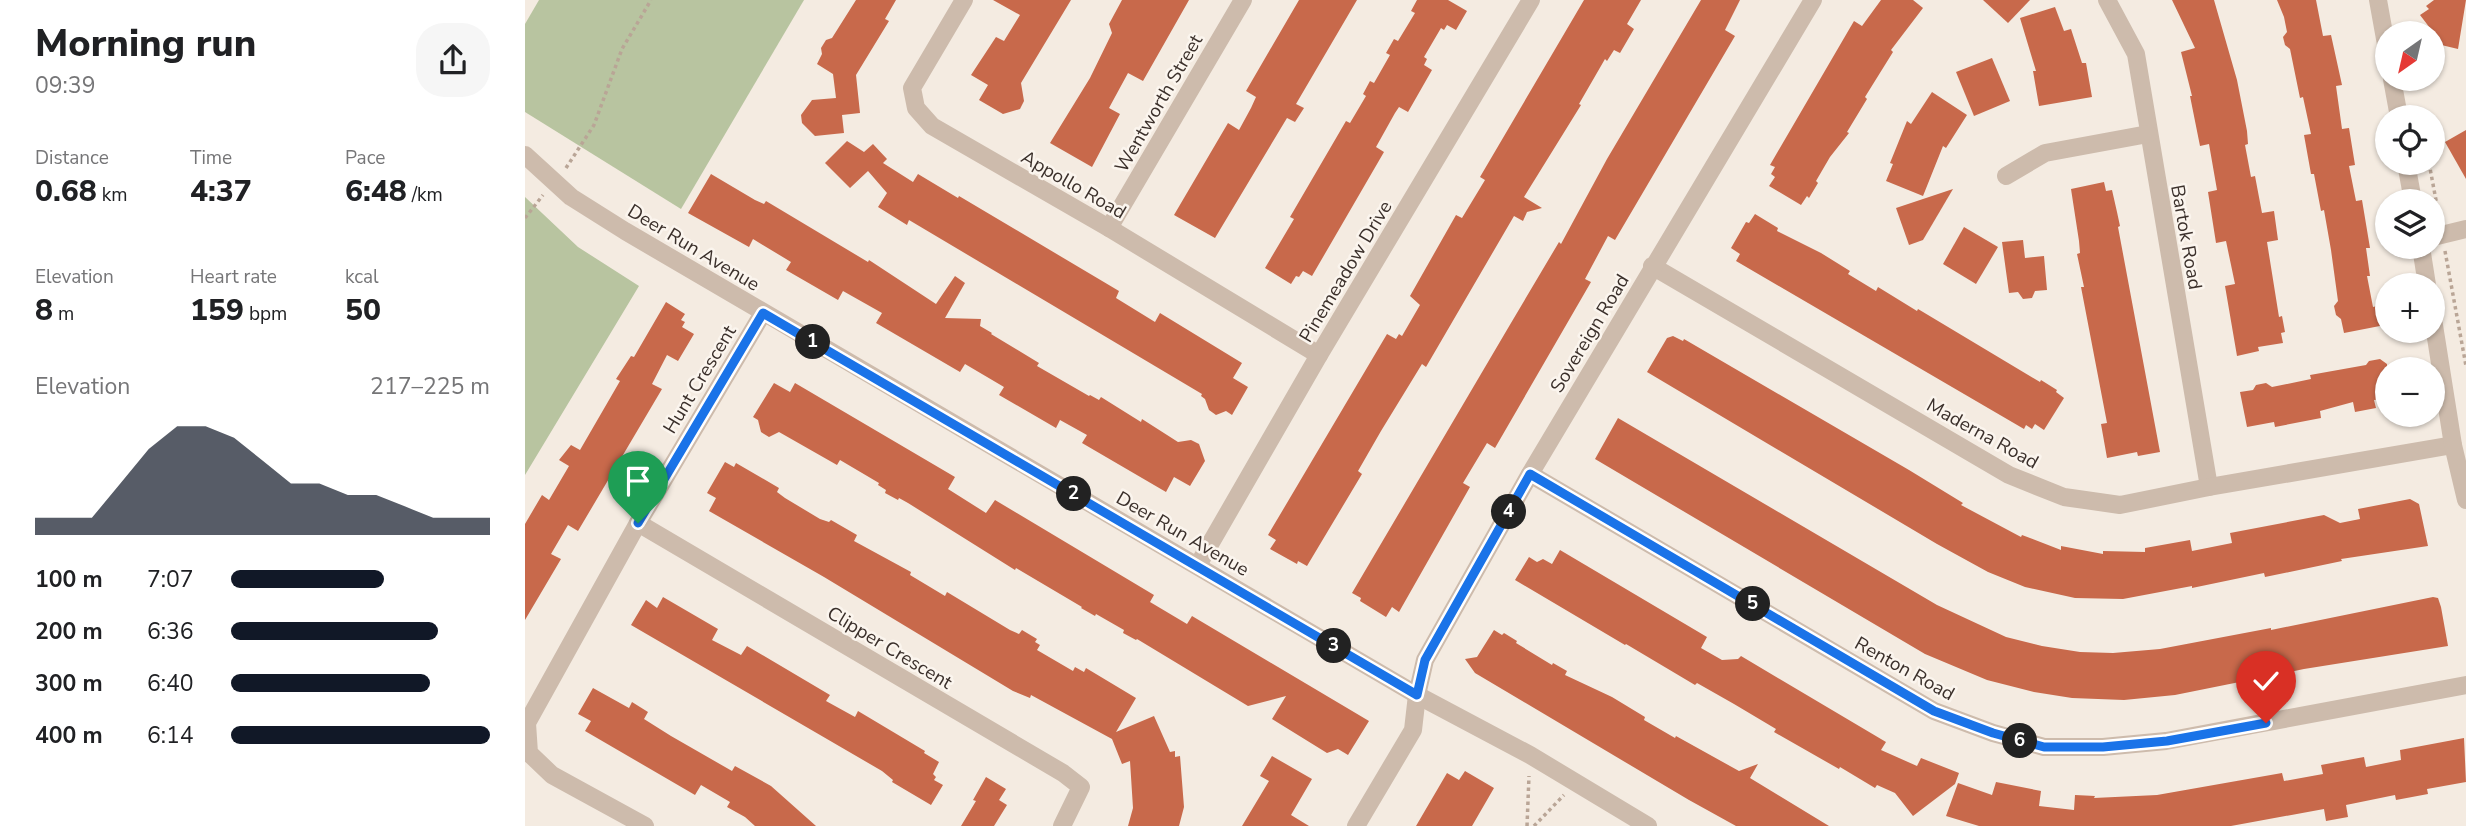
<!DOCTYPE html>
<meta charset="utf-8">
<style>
:root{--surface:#fff;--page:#f6f6f6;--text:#202124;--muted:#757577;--accent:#111827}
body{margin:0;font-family:"Nunito Sans",sans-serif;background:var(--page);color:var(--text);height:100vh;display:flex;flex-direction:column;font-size:26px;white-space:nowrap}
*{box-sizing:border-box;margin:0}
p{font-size:23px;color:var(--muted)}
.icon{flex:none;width:38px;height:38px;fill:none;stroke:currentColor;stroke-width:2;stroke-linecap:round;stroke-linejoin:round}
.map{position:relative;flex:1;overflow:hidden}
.details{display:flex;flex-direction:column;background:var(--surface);width:525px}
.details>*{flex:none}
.needle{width:46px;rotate:214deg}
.tools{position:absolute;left:1850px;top:21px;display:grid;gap:14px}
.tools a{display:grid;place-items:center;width:70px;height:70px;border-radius:50%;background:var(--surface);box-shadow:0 2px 5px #0004;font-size:35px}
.pin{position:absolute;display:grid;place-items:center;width:60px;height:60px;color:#fff;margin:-72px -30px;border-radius:50% 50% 50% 0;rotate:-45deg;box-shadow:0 0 7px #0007}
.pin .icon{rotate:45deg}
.km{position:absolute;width:35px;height:35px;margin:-18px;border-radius:50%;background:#222;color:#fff;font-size:19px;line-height:35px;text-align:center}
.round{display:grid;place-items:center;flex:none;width:74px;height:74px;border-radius:28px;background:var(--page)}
.headline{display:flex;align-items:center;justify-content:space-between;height:119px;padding:0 35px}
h1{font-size:38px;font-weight:800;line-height:52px}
.figures{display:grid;grid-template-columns:repeat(3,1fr);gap:10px;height:119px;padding:7px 35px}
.figures div{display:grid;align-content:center}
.figures b{font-size:30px;font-weight:800}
.figures small{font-size:19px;font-weight:400}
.figures p{font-size:19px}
.chart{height:196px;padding:14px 35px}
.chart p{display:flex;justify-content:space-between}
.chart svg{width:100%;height:126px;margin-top:7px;fill:var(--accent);opacity:.7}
ul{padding:0 35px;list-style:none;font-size:23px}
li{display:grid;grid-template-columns:112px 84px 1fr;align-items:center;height:52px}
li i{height:18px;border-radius:9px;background:var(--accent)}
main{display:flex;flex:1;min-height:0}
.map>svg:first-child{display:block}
.green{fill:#b8c4a0}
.building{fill:#c8694b}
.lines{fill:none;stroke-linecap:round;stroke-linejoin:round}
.path{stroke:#b9a596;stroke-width:3.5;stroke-dasharray:3.5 3.5;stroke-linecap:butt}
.minor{stroke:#cdbbac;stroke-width:18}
.tertiary{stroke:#cdbbac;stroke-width:18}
.route-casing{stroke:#fff;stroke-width:14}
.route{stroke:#1a73e8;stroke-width:9}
.labels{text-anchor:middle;stroke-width:5;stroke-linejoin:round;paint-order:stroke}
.street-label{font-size:19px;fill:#3b302b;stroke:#fbf5ee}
</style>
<main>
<section class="details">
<div class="headline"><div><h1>Morning run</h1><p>09:39</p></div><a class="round"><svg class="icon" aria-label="share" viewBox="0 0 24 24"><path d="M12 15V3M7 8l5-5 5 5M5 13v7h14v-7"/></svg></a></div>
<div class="figures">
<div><p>Distance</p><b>0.68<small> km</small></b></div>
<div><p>Time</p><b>4:37</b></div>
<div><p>Pace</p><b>6:48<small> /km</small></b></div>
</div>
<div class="figures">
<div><p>Elevation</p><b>8<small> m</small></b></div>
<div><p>Heart rate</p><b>159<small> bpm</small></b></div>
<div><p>kcal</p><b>50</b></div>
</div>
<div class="chart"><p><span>Elevation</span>217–225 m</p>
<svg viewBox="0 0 160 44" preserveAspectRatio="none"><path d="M0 44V38L10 38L20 38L30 26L40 14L50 6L60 6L70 10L80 18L90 26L100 26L110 30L120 30L130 34L140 38L150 38L160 38V44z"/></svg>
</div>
<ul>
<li><b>100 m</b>7:07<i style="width:59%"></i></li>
<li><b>200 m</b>6:36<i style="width:80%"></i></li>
<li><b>300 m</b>6:40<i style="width:77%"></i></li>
<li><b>400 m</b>6:14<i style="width:100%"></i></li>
</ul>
</section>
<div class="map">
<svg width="1941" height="826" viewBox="0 0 1941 826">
<rect width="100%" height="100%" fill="#f4ebe1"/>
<g class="green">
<polygon points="14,0 279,0 156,209 0,112 0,24"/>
<polygon points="0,197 53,247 114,286 0,475"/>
</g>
<g class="building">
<polygon points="331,0 371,0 360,19 364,21 331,75 335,113 317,115 319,133 290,136 277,123 276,115 287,100 311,98 308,74 292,64 297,54 296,48 301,40 307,38"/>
<polygon points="468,0 546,0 496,83 499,101 495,109 478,114 454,100 463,85 446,75 471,37 479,41 495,15"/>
<polygon points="597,0 664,0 618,81 603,73 584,108 595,114 567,167 525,143 565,78 587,33 584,24"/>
<polygon points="774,0 832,0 771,104 779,108 770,122 762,118 690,238 649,215 703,123 714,130 726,108 731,97 721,91"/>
<polygon points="892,0 923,0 942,11 931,30 922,25 919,30 916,28 899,57 902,59 899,65 907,70 883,112 874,107 870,113 851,147 859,152 787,276 778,271 774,277 771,276 766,284 740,268 769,219 765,217 821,121 825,123 841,96 838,94 845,81 849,83 865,55 861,53 869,39 873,41 890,13 886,11"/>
<polygon points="1059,0 1116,0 1102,24 1109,29 1095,53 1089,50 1082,61 1080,59 1054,104 1056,105 999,197 1017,208 1002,212 998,221 989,216 901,367 897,364 856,431 833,471 837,474 782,566 773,561 772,564 745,549 751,540 743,535 862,334 871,339 874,334 877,336 895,305 885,296 931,215 937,218 960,180 955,177"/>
<polygon points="1176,0 1215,0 1200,30 1210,36 1090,240 1083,236 1060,279 1066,282 970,448 962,443 938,483 945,487 874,612 867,607 861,617 835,601 836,598 827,593 986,323 1034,242 1036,244 1082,159"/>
<polygon points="1356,0 1388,0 1398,8 1366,50 1368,52 1340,97 1342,99 1322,132 1324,133 1305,157 1291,181 1293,183 1284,198 1282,196 1276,205 1244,186 1250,177 1246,174 1250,167 1245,165 1329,21 1337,26"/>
<polygon points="1458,0 1505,0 1483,23"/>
<polygon points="1647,0 1689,0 1712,80 1722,131 1723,144 1720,145 1726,177 1730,176 1737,213 1749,211 1753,240 1742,242 1754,317 1757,316 1760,332 1756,333 1758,343 1733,347 1734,351 1712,356 1700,286 1710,284 1701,241 1691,243 1683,192 1692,190 1684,144 1675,146 1665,96 1667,96 1656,52 1670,48"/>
<polygon points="1752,0 1791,0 1798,36 1806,35 1817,85 1811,86 1817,129 1824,128 1830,165 1824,166 1831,201 1837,200 1845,248 1841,248 1845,276 1842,276 1848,307 1856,305 1860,325 1819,333 1816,319 1811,315 1809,306 1813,301 1806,250 1799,210 1796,211 1789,174 1786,174 1779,135 1786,134 1778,97 1775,98 1765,49 1760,45 1758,37 1762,32 1759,17"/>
<polygon points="1909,0 1941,0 1933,49 1908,43 1908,32 1895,15 1904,9 1901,6"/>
<polygon points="1530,7 1539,31 1546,29 1557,63 1561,63 1567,97 1514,106 1508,71 1511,71 1495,18"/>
<polygon points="1467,58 1485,101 1449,116 1431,72"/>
<polygon points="1407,92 1442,115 1421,148 1418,146 1398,196 1361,181 1368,164 1365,163 1382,121 1386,124"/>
<polygon points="1941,130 1941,179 1920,142"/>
<polygon points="322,141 339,152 348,144 362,159 358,163 388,182 393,174 433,198 434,196 594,291 591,298 630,322 635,313 717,363 708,378 723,387 707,415 701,411 691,415 684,410 680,399 676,396 677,394 384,220 382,225 353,207 362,193 343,171 325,188 300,163"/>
<polygon points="186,174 230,200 239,204 241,201 343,262 344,260 411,304 430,276 440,283 420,318 456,319 455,326 467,333 466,334 514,363 512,366 564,396 565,395 574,400 576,397 616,422 617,419 653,442 666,440 674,444 680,461 665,486 649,477 641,492 557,443 562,435 535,420 531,428 474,395 479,387 440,364 435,372 351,323 357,313 318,291 313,300 261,270 266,262 228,239 224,247 163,213"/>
<polygon points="1579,182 1581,191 1587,190 1592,212 1595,226 1593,227 1635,452 1613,456 1612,452 1582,458 1576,424 1582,423 1556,287 1559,287 1552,254 1555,253 1554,241 1546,189"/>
<polygon points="1428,189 1398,240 1384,245 1371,208"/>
<polygon points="1230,214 1253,228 1252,231 1296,253 1325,271 1323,274 1351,291 1353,287 1392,311 1393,309 1515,382 1516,380 1532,390 1531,392 1539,398 1519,430 1510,424 1507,429 1501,425 1499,429 1211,261 1215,254 1206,248 1221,222 1224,223"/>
<polygon points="1439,227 1473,247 1451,284 1418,264"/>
<polygon points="1498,240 1500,258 1519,256 1522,290 1510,291 1507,298 1498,299 1493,292 1484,293 1477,242"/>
<polygon points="141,302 160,314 156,320 160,322 157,327 169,334 153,361 142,355 127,384 137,389 53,531 43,525 26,554 36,559 0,620 0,524 17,495 24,500 44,466 34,460 46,445 55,450 95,381 91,379 106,356 109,357"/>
<polygon points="1148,336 1158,341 1159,339 1384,470 1438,503 1436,505 1496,537 1497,535 1536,550 1536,546 1578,554 1578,551 1620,552 1620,548 1665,540 1667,551 1707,543 1705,533 1799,515 1815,523 1835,519 1833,509 1885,499 1894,504 1903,546 1816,559 1817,561 1740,577 1739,573 1667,588 1667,586 1598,599 1550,598 1500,587 1463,572 1412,544 1122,372 1142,338"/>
<polygon points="1855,359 1862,364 1862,398 1849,400 1851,408 1830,412 1828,402 1795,411 1796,418 1750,427 1749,422 1722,427 1715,392 1728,390 1731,385 1741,383 1747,387 1786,379 1785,375 1841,365 1844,361"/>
<polygon points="249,383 265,392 270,383 430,477 423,489 461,513 470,500 629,595 625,602 662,624 667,616 844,721 823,755 813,749 802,753 747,719 761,696 723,706 612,639 611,640 598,633 599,630 571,614 570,616 556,608 557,607 491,568 490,570 383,503 374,498 373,500 360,493 361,490 353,485 354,483 315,460 312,465 254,432 244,437 236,432 233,420 228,417"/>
<polygon points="1093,418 1412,605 1481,637 1517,646 1555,652 1588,653 1635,649 1746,628 1746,630 1908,597 1913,598 1916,607 1923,646 1779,669 1650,695 1599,700 1547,698 1509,692 1462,680 1400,654 1070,459"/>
<polygon points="200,462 209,467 211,463 254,488 252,492 260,498 295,519 304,522 306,520 332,535 329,541 386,572 385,575 420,596 422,592 485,630 494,634 497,630 512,639 510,642 515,645 512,650 548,671 550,667 559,672 561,668 611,698 591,732 629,716 645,752 650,751 650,757 655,756 659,807 654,826 603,826 608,808 605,761 597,764 587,739 506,695 505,698 488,691 299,577 184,511 191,498 182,493"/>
<polygon points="1035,550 1182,637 1176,648 1197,660 1213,659 1216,656 1361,742 1356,750 1392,766 1396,758 1434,773 1430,784 1388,816 1370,793 1352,785 1350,788 1315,767 1314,769 1249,732 1251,729 1209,704 1172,683 1170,685 1101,644 1100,645 990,580 1004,557 1012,562 1018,559 1027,564"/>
<polygon points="138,597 193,629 187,640 216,655 222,646 305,695 301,701 330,717 333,711 400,751 399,753 414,762 408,774 411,777 409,780 418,785 406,805 367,782 368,780 357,771 106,625 121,600 132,608"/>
<polygon points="969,630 977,635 979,633 992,641 991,643 1027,665 1028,663 1042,671 1040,675 1087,697 1120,717 1119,720 1150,738 1151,736 1214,771 1233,764 1225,778 1304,826 1211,826 1164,800 950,673 940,659 952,657"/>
<polygon points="68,688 104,708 107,702 123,712 119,719 146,736 207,771 210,766 246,786 291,826 230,826 220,817 202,807 205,802 176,785 170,795 60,731 66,721 53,714"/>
<polygon points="1939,738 1941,782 1902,789 1903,794 1871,800 1870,795 1821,805 1823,817 1801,821 1799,809 1706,826 1454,826 1421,816 1433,783 1467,795 1471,782 1516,791 1514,806 1549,810 1550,795 1570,796 1569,798 1632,795 1757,773 1759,781 1798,774 1796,765 1839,757 1841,767 1876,760 1875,750"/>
<polygon points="747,756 787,779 766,815 784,826 717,826 744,781 735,776"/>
<polygon points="940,771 969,788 947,826 891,826 922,773 934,780"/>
<polygon points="461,777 481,789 474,800 482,805 469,826 436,826 451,801 448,800"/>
</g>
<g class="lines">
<g class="path">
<polyline points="1904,163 1914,216"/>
<polyline points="41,168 69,125 97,49 126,0"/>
<polyline points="0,218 18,195"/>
<polyline points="1920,251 1941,366"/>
<polyline points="1002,826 1004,776"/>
<polyline points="1009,826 1039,795"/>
</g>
<g class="minor">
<polyline points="439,0 387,88 391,108 407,126 584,228 794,355"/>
<polyline points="1582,0 1611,54 1684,487"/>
<polyline points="0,155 46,197 100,231 892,695 1005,755 1123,826"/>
<polyline points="1481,176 1520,153 1623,134"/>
<polyline points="584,228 718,0"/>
<polyline points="1908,237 1941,229"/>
<polyline points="1127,266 1484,475 1539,497 1595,505 1684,487 1928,445"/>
<polyline points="1005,474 1409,711 1468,733 1519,747 1578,747 1641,741 1941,685"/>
<polyline points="113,523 538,773 556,787 537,826"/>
<polyline points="673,565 794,355 1006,0"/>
<polyline points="120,826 27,775 4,753 2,723 113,523 238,313"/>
<polyline points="831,826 888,730 892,695 900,660 1005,474 1288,0"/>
</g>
<g class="tertiary">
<polyline points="1853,0 1862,50"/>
<polyline points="1867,79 1874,117"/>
<polyline points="1881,163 1888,201"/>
<polyline points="1896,247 1902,285"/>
<polyline points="1908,319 1928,445 1941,500"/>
</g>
</g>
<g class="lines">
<defs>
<polyline id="route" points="113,523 238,313 892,695 900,660 1005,474 1409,711 1468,733 1519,747 1578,747 1642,741 1741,723"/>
</defs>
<use href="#route" class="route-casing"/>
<use href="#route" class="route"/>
</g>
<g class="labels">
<g class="street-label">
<text transform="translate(633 103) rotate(-60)" y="7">Wentworth Street</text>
<text transform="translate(549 184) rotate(30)" y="7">Appollo Road</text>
<text transform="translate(1662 237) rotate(80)" y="7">Bartok Road</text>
<text transform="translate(169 247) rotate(31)" y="7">Deer Run Avenue</text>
<text transform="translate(820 271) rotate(-59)" y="7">Pinemeadow Drive</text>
<text transform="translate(1064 333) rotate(-59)" y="7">Sovereign Road</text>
<text transform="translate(174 379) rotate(-59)" y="7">Hunt Crescent</text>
<text transform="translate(1458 433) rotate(29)" y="7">Maderna Road</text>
<text transform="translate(658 533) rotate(30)" y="7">Deer Run Avenue</text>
<text transform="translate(365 647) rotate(31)" y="7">Clipper Crescent</text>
<text transform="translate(1380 668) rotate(29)" y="7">Renton Road</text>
</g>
</g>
</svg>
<div class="tools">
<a><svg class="needle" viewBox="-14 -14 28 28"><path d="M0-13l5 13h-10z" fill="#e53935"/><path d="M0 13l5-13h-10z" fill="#757577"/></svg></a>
<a><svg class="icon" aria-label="locate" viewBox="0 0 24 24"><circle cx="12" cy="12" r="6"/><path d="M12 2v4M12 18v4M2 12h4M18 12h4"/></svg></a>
<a><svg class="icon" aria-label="layers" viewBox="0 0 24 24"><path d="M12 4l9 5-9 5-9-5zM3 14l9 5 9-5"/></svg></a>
<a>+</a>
<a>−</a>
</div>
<div class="pin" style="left:113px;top:523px;background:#1e9e55"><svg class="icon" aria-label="arrive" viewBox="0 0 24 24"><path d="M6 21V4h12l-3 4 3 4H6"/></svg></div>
<div class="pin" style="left:1741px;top:723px;background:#d93025"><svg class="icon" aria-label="check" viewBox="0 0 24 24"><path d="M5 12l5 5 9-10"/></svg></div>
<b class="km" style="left:288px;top:342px">1</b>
<b class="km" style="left:549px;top:494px">2</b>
<b class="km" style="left:809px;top:646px">3</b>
<b class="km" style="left:984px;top:512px">4</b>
<b class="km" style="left:1228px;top:604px">5</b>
<b class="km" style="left:1495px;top:741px">6</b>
</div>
</main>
